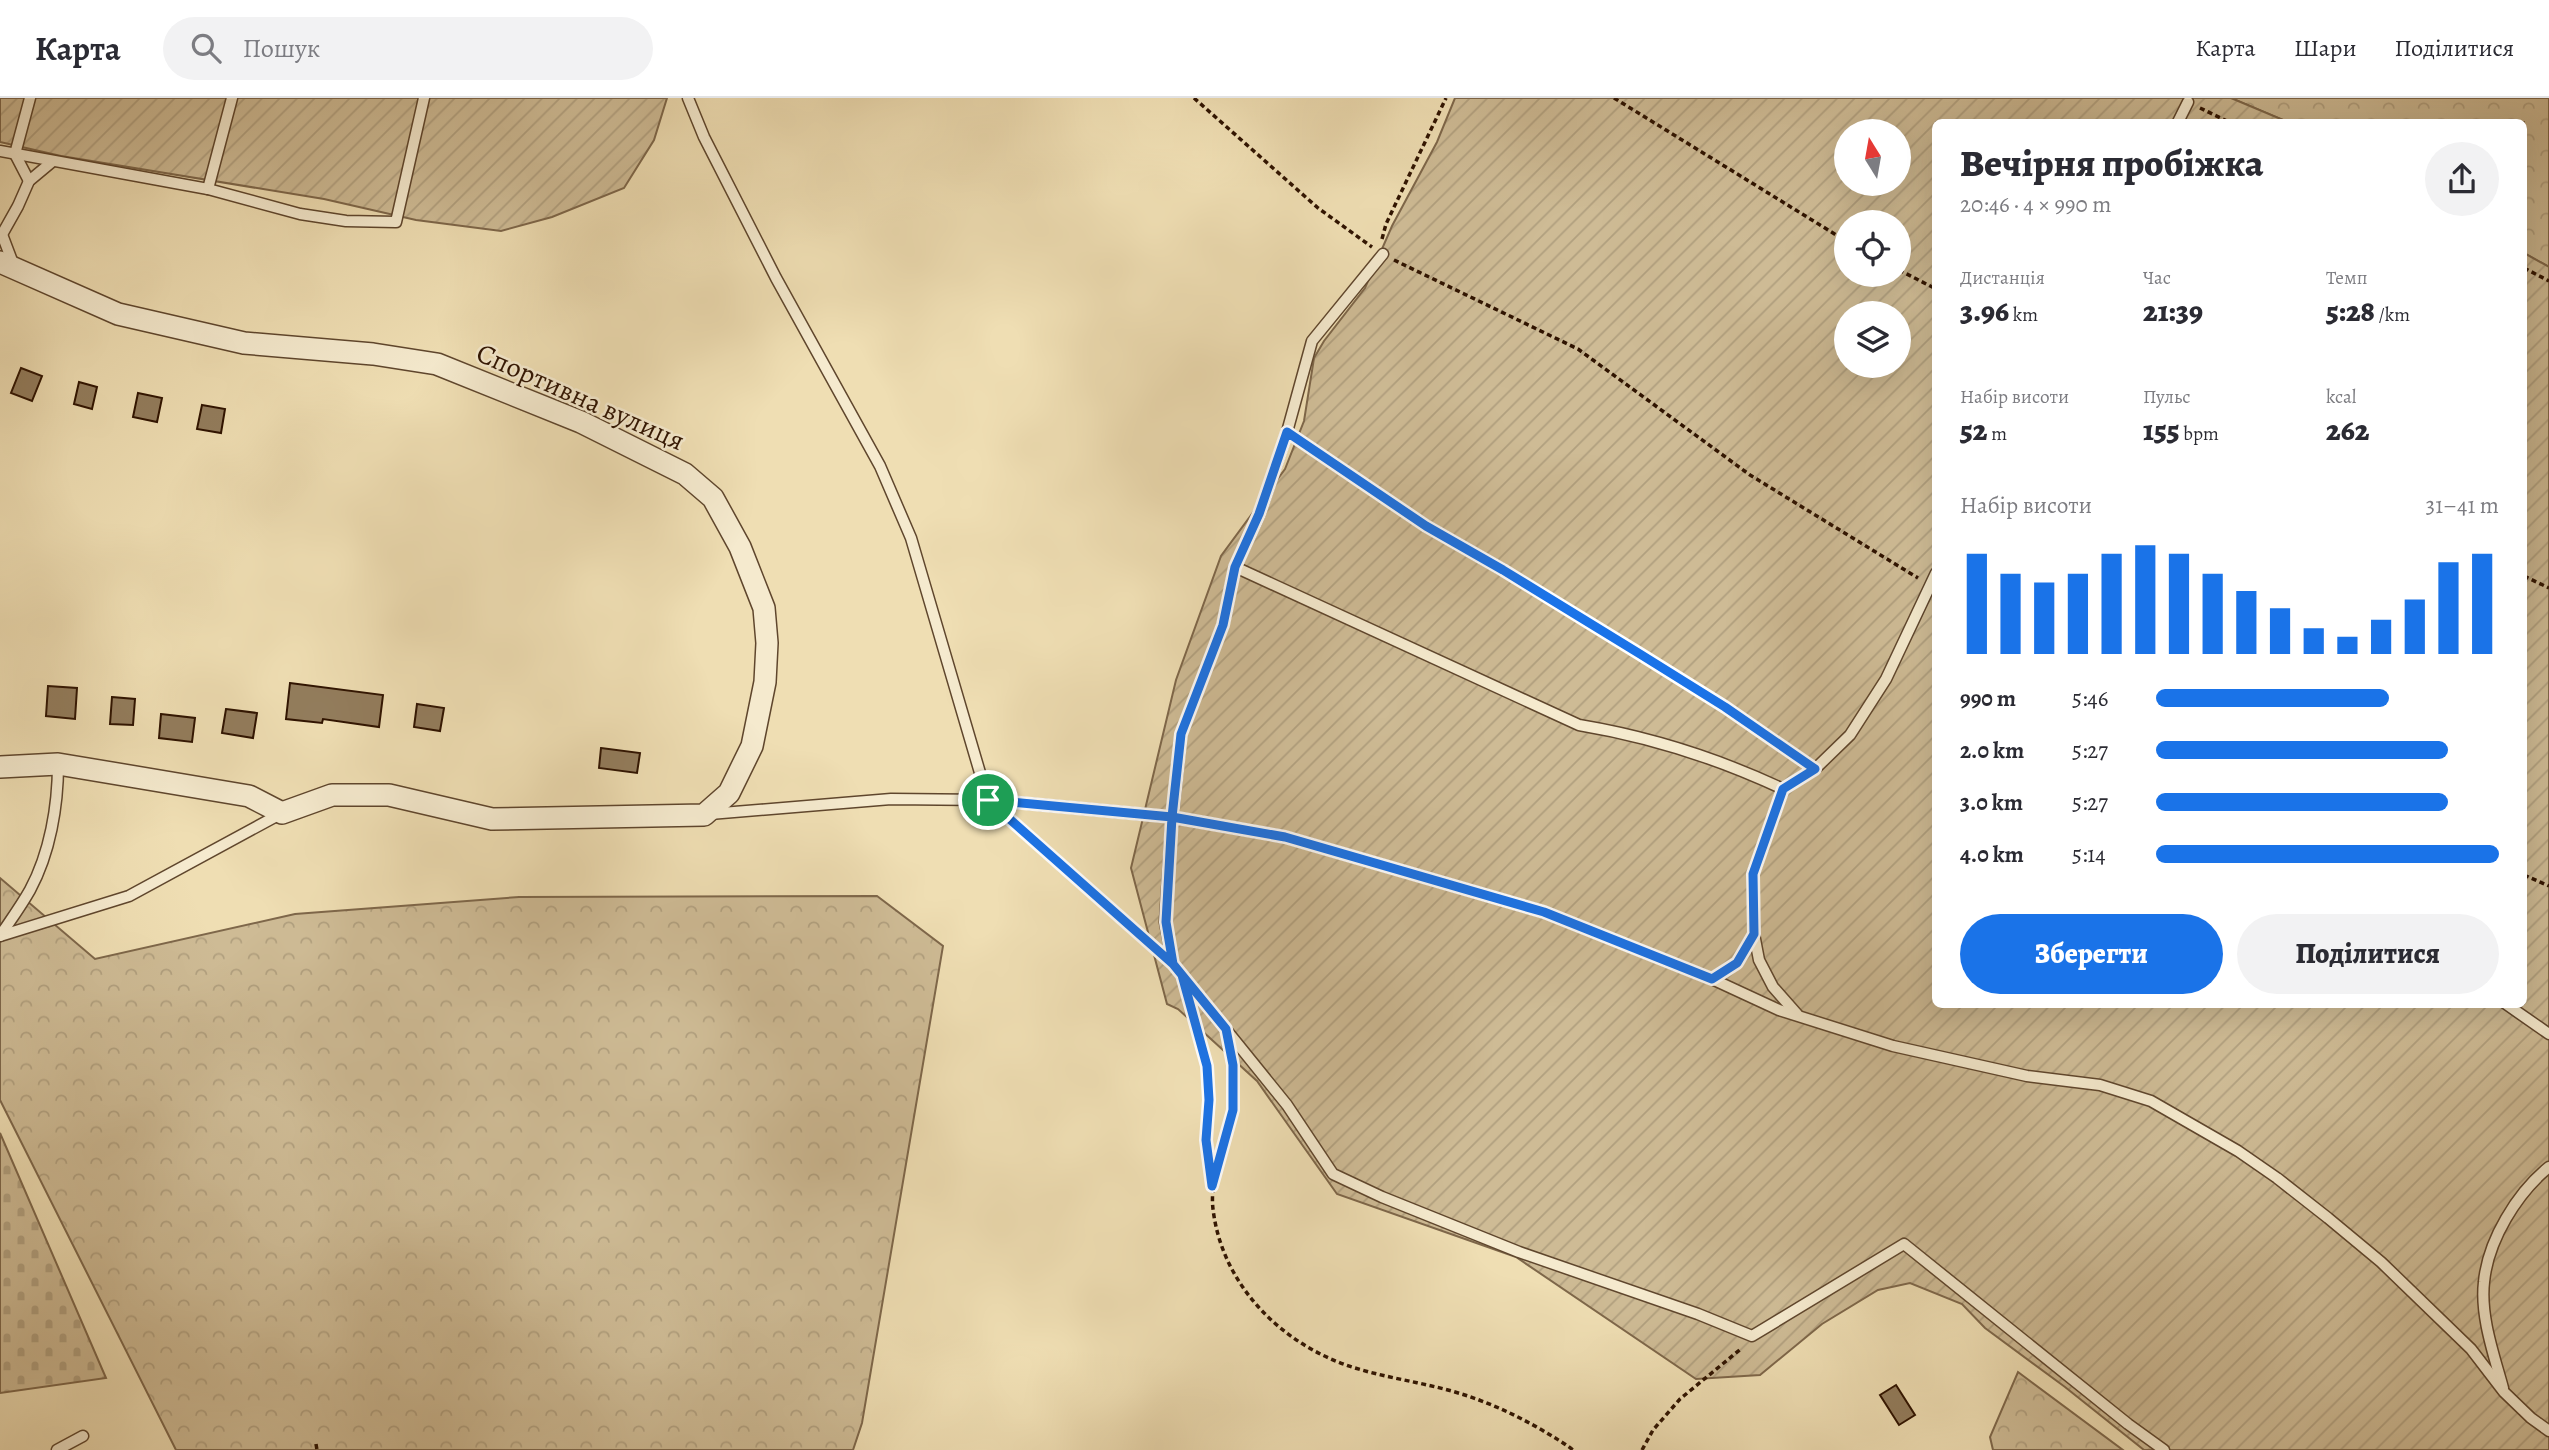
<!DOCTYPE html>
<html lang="uk">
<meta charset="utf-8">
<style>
:root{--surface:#fff;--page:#f2f2f3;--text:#2b2b33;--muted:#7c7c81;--line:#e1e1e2;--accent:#1a73e8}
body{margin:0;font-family:Alegreya,serif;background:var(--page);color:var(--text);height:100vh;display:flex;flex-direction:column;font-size:26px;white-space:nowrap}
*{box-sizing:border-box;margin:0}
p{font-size:23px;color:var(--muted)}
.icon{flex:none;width:38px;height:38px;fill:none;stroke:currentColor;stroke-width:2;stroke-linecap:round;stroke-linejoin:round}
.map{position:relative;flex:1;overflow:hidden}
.panel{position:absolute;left:1932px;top:21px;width:595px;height:889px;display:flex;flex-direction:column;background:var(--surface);border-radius:10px;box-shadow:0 7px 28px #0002}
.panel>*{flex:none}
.needle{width:46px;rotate:349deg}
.buttons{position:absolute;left:1834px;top:21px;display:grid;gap:14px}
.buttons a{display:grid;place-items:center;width:77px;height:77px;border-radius:50%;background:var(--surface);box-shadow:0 7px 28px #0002;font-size:35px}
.pin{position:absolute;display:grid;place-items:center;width:60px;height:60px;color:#fff;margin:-30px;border:4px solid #fff;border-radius:50%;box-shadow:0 2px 7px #0007}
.round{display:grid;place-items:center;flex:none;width:74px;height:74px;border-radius:37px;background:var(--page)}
.head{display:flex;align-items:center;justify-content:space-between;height:119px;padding:0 28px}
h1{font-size:38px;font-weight:800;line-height:52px}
.metrics{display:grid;grid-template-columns:repeat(3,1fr);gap:10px;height:119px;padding:7px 28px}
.metrics div{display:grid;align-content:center}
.metrics b{font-size:30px;font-weight:800}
.metrics small{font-size:19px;font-weight:400}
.metrics p{font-size:19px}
.chart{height:196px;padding:14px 28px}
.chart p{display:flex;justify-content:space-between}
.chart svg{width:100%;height:126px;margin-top:7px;stroke:var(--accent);stroke-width:6}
.action{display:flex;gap:14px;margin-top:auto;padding:14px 28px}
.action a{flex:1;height:80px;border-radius:42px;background:var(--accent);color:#fff;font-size:28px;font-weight:800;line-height:80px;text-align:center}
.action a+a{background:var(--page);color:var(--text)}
ul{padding:0 28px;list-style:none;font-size:23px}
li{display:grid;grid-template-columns:112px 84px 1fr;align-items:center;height:52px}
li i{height:18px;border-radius:9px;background:var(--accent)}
header{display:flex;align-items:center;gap:42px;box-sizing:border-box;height:98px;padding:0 35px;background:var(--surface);border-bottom:2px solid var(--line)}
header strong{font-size:33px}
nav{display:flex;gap:38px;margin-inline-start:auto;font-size:24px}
.search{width:490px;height:63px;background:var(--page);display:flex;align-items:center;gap:18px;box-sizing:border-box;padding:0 24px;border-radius:38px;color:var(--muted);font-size:26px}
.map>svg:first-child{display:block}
.forest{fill:url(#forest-crowns);stroke:#7e674a;stroke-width:2}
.cemetery{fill:url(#cemetery-stones);stroke:#7e674a;stroke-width:2}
.garden{fill:url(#garden-furrows);stroke:#7e674a;stroke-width:2;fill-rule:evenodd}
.building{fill:#937d5d;stroke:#2f1300;stroke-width:2}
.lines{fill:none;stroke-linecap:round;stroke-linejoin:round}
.service-casing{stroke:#5f462d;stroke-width:13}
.minor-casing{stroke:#5f462d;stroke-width:24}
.path{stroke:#2f1300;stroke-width:3.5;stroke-dasharray:5 3.5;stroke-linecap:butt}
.service{stroke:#f5eace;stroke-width:10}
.minor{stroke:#f5eace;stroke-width:21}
.route-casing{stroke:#fff;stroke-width:14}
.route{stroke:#1a73e8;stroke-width:9}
.labels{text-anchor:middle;stroke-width:5;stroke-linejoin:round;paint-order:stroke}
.street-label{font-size:28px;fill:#2f1300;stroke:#f5eace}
</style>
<header>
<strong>Карта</strong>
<div class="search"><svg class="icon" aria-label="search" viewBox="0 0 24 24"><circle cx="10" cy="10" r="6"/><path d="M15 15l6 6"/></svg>Пошук</div>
<nav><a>Карта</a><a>Шари</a><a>Поділитися</a></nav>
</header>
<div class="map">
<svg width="2549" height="1352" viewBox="0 0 2549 1352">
<defs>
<pattern id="forest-crowns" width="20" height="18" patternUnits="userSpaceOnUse" patternTransform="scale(1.75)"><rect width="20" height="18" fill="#cebb95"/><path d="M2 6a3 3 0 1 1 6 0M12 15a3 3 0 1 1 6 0" fill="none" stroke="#b1a07f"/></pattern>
<pattern id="cemetery-stones" width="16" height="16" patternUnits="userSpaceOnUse" patternTransform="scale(1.75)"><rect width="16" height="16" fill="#cebb95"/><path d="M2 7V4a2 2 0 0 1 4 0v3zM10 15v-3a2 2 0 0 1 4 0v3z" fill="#b1a07f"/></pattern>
<pattern id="garden-furrows" width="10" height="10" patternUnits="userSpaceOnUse" patternTransform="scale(1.75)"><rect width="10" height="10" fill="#cebb95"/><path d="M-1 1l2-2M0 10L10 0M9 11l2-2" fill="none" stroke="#b1a07f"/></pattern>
</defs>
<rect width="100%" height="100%" fill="#efdeb3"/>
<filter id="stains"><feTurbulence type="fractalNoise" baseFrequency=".00286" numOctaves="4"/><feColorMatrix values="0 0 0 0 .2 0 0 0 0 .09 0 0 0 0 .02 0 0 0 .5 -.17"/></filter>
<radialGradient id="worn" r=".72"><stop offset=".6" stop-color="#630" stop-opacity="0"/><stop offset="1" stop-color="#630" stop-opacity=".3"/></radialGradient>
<g class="forest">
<polygon points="2231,0 2549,0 2549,169 2524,155 2524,24 2288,24"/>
<polygon points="0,780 95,861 295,816 519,799 877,798 943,848 862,1325 853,1352 176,1352 0,1002"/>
<polygon points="2018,1274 2123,1352 1993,1352 1990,1339"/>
</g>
<polygon class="cemetery" points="0,1035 106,1280 0,1295"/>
<g class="garden">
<polygon points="0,0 667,0 654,42 624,90 552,119 501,133 416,122 324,101 61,58 0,44"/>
<path d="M1455,0H2231L2288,24H1936V906H2524V155L2549,169V1352H2144L2065,1289L1985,1230L1962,1206L1910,1185L1878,1192L1822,1226L1760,1277L1696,1281L1516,1159L1337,1096L1257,983L1178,911L1167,906L1131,770L1176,582L1221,458L1285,371L1304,323L1314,260L1324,243L1365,190L1392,128L1437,44ZM1846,33H1899V86H1846ZM1846,124H1899V177H1846ZM1846,215H1899V268H1846Z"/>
</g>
<g class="building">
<polygon points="21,270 42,278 32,303 11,295"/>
<polygon points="79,284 97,289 92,311 74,306"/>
<polygon points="138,295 162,300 157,324 133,319"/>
<polygon points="202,307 225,311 221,335 197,331"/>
<polygon points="290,585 383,597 379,629 323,621 322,625 286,621"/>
<polygon points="48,588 77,590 75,621 46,618"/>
<polygon points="112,599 135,601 133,627 110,626"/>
<polygon points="417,606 444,610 440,633 414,629"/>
<polygon points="226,611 257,615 253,640 222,635"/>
<polygon points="161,616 195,620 192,644 159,640"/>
<polygon points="601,650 640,655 637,675 599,670"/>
<polygon points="1896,1287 1915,1317 1899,1327 1880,1297"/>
</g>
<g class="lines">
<defs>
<g id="service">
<polyline points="688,0 704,39 776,180 880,368 911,440 988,702 1173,866"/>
<polyline points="2178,24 2188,4"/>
<polyline points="0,53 208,91 300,116 346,123 396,124 424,0"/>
<polyline points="29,83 15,56 30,0"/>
<polyline points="208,91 232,0"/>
<polyline points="3,139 14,168"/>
<polyline points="0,140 18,108 29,83 53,63"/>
<polyline points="1383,156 1312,243 1287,334 1259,417 1235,469 1223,527 1181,636 1171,734 1165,824 1173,866 1287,1007 1333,1076 1382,1099 1519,1154 1698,1216 1752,1238 1904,1146 2128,1326 2164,1352"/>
<polyline points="1287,334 1426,428 1503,472 1640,556 1725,609 1815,671"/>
<path d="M1235,469L1579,627C1651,639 1717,660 1783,691"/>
<polyline points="710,716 891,701 988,702 1172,719 1285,739 1544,814 1712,881 1779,912 1893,948 2027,978 2100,987 2151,1003 2238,1053 2277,1080 2328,1120 2381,1164 2471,1251 2504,1294 2531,1320 2549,1333"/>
<polyline points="0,838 129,798 282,715"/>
<path d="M0,838C10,823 21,808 30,792C50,755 58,708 58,666"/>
<polyline points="1712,881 1737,865 1754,836"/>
<polyline points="2506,906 2549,936"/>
<polyline points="1797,916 1773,889 1759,862 1754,836 1753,776 1783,691 1815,671 1850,637 1886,581 1936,475"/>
<path d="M2503,1290C2494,1257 2480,1218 2484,1184C2488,1142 2517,1095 2549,1069"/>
<polyline points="57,1352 83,1338"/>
</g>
<polyline id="minor" points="0,164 118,216 244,245 373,256 437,266 581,324 685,376 713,400 740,449 764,510 767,545 765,584 752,648 729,695 704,717 492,721 389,697 332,697 282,715 249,698 58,666 0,669"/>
</defs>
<use href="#service" class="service-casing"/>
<use href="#minor" class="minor-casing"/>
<g class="path">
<polyline points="1194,0 1318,110 1372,149"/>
<polyline points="1614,0 1846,143"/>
<polyline points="2200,10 2229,24"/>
<polyline points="1382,141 1386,126 1446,0"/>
<polyline points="1394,162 1578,251 1750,377 1918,480"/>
<polyline points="2524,170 2549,183"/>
<polyline points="1899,172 1936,191"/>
<polyline points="2524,478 2549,490"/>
<polyline points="2524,777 2549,788"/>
<polyline points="1194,917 1207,968 1209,1002 1206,1042 1212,1086"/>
<path d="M1233,965C1234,980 1235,998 1233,1013C1228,1046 1209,1077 1213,1111C1222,1187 1281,1246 1352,1269C1386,1280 1421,1284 1455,1294C1486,1303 1514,1316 1542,1332C1553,1339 1563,1344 1573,1352"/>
<polyline points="316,1346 317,1352"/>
<polyline points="1642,1352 1653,1332 1680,1301 1742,1250"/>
</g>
<use href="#service" class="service"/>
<use href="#minor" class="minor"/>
</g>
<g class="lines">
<defs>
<polyline id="route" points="988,702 1173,866 1182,877 1207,968 1209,1002 1206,1042 1212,1088 1233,1012 1233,967 1226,931 1173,866 1166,824 1172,719 1285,739 1544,814 1712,881 1737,865 1754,836 1753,776 1783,691 1815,671 1725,609 1640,556 1503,472 1426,428 1287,334 1259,416 1235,469 1223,527 1181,636 1172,719 988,702"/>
</defs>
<use href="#route" class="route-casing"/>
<use href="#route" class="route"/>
</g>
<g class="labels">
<g class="street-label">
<text transform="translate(581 298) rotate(24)" y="10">Спортивна вулиця</text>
</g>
</g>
<rect width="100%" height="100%" filter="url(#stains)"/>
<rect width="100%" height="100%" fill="url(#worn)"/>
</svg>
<div class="buttons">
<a><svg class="needle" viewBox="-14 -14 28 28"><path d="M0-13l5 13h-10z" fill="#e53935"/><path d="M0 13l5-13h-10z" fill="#7c7c81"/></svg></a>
<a><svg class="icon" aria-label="locate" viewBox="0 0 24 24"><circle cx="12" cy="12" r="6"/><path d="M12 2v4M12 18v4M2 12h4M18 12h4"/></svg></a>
<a><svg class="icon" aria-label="layers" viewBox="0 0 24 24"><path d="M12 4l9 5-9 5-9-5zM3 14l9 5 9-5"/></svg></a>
</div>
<div class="pin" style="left:988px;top:702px;background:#1e9e55"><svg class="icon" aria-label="arrive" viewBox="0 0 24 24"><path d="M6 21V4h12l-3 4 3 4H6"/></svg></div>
<section class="panel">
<div class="head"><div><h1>Вечірня пробіжка</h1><p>20:46 · 4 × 990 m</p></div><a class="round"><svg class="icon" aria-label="share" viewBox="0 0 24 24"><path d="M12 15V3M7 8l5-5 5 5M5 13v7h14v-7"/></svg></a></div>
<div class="metrics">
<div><p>Дистанція</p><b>3.96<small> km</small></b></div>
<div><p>Час</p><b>21:39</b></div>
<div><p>Темп</p><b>5:28<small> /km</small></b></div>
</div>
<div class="metrics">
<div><p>Набір висоти</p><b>52<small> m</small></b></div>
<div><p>Пульс</p><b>155<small> bpm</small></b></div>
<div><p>kcal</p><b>262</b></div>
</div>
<div class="chart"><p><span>Набір висоти</span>31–41 m</p>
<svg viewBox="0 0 160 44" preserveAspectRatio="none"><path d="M5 44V9M15 44V16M25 44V19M35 44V16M45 44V9M55 44V6M65 44V9M75 44V16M85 44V22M95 44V28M105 44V35M115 44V38M125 44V32M135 44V25M145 44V12M155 44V9"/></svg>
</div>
<ul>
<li><b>990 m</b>5:46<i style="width:68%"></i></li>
<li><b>2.0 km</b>5:27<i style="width:85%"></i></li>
<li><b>3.0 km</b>5:27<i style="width:85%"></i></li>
<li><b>4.0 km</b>5:14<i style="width:100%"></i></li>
</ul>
<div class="action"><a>Зберегти</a><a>Поділитися</a></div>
</section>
</div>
